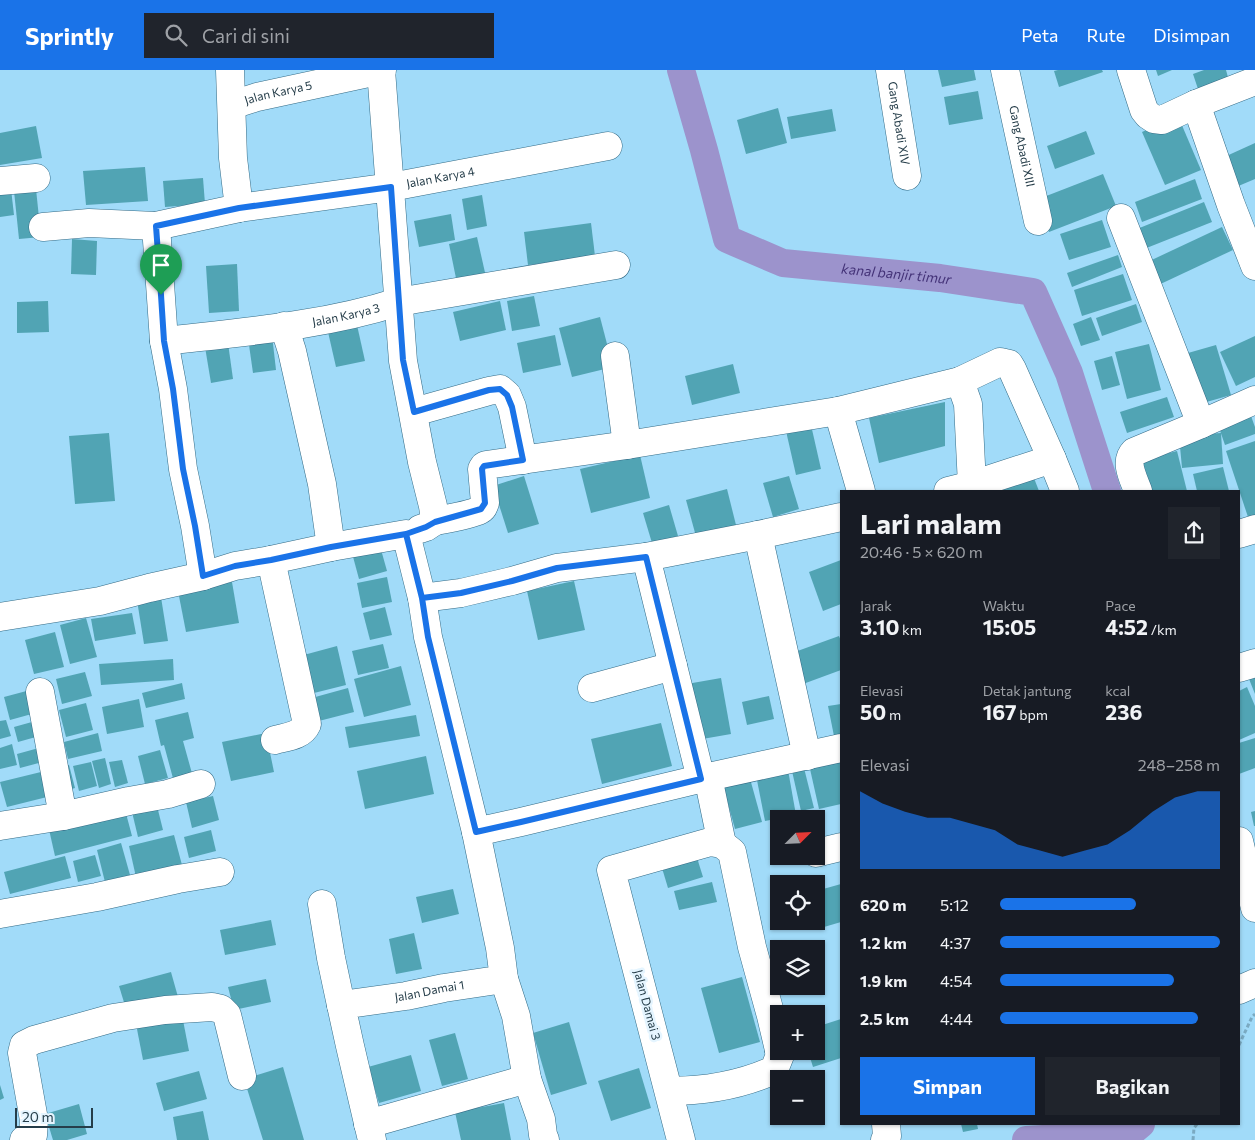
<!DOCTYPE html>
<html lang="id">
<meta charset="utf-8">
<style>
:root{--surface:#171b24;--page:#20242c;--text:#f1f3f6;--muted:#9ea1a6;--accent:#1a73e8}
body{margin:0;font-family:Commissioner,sans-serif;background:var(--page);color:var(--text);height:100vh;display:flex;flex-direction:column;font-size:19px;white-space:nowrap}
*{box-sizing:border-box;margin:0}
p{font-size:16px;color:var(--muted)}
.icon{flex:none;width:28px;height:28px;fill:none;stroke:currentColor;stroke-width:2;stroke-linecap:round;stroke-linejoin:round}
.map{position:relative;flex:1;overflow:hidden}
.details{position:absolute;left:840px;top:420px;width:400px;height:635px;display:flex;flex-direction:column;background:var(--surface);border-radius:0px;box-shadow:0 1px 4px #0004}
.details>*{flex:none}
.needle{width:32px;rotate:66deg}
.tools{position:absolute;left:770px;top:740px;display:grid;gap:10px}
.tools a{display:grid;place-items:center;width:55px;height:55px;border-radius:0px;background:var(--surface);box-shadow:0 1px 4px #0004;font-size:25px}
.scale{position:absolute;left:15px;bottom:12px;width:78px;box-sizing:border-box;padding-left:5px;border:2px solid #253d49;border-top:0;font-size:14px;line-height:18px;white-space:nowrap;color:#253d49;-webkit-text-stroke:4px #e5f5ff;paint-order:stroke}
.pin{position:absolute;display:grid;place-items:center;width:42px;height:42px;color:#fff;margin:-51px -21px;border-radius:50% 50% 50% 0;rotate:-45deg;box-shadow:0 0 5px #0007}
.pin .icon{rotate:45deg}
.round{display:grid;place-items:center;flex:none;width:52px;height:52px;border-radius:0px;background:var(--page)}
.summary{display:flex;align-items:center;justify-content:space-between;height:85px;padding:0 20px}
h1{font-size:28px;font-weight:700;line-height:38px}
.figures{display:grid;grid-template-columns:repeat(3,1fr);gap:8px;height:85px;padding:5px 20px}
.figures div{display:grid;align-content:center}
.figures b{font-size:21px;font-weight:700}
.figures small{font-size:14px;font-weight:400}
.figures p{font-size:14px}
.chart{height:140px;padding:10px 20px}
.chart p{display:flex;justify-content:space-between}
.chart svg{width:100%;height:90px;margin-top:5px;fill:var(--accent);opacity:.7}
.action{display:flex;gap:10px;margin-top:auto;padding:10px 20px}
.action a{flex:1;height:58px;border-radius:0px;background:var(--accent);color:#fff;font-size:20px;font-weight:700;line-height:58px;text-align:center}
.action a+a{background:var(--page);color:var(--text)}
ul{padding:0 20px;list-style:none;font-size:16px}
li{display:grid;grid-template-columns:80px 60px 1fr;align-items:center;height:38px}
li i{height:12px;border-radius:6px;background:var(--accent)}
header{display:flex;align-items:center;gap:30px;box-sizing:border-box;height:70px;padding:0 25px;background:var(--accent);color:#fff}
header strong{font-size:24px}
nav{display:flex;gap:28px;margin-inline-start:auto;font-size:18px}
.search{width:350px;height:45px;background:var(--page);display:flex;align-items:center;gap:12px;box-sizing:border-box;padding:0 18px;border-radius:0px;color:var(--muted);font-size:19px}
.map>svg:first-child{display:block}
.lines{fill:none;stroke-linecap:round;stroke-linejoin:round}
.canal{stroke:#9c93cc;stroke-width:28}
.building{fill:#51a4b4}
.street-casing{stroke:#346b86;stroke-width:29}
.path{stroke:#7aaac2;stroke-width:3;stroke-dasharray:4 2.5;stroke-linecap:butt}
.street{stroke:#fff;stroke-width:28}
.route-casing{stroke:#fff;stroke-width:10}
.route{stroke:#1a73e8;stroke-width:6}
.labels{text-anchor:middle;stroke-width:5;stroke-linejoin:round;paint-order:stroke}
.street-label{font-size:12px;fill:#253d49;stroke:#e5f5ff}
.water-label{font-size:14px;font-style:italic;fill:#443378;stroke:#e5f5ff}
</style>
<header>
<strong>Sprintly</strong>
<div class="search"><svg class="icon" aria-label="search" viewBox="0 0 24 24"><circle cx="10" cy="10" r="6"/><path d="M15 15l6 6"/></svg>Cari di sini</div>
<nav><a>Peta</a><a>Rute</a><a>Disimpan</a></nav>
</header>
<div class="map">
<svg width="1255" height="1070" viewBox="0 0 1255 1070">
<rect width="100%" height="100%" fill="#a1dbf9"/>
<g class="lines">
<g class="canal">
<path id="s1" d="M681,0L704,80L727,169L783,193L940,208L1033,222L1069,303L1107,421"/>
<polyline points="1026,1070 1129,1064 1141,1054"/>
</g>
</g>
<g class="building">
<polygon points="938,0 974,0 976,10 942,17"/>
<polygon points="1058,0 1102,0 1103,2 1059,17 1054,1"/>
<polygon points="1156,0 1172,0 1158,6"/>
<polygon points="1204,0 1226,0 1229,11 1199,22 1193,4"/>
<polygon points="978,21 983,49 949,55 944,27"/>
<polygon points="778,38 787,73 746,84 737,50"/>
<polygon points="832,39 836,61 791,69 787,47"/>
<polygon points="1178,46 1201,100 1165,115 1142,62"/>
<polygon points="36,56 42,88 0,95 0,63"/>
<polygon points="1086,61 1095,84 1055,99 1047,76"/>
<polygon points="1255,73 1255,109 1236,117 1222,88"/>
<polygon points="145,97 148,131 86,135 83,101"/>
<polygon points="1103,104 1116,136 1049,162 1036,130"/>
<polygon points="203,108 205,134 165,137 163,111"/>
<polygon points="1195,109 1202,129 1142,152 1135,132"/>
<polygon points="11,119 14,145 0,147 0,120"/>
<polygon points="36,119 41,167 19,169 14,121"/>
<polygon points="482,125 487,156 467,160 462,129"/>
<polygon points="1204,132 1212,152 1139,181 1132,161"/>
<polygon points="451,144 455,170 419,177 414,151"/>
<polygon points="1102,150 1111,177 1069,190 1060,164"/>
<polygon points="591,153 595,186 528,195 524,162"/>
<polygon points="1222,157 1233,180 1152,218 1141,195"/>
<polygon points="477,167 486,207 457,213 449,174"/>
<polygon points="72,169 97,171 96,205 71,204"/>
<polygon points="1118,185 1122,197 1072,217 1067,203"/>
<polygon points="237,194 239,241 209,243 206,196"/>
<polygon points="1123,204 1132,230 1082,246 1074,220"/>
<polygon points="534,226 540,256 512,261 507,231"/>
<polygon points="48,231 49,262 17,263 17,232"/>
<polygon points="500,231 506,260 460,271 453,242"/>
<polygon points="1136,234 1142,252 1102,266 1096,248"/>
<polygon points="600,247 613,297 572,307 559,258"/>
<polygon points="1091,247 1100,270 1081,276 1073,254"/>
<polygon points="357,255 365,291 336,297 328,262"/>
<polygon points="272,265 276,300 253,303 248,268"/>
<polygon points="555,265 561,295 523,303 517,273"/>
<polygon points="1255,266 1255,307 1236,316 1220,282"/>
<polygon points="228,273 233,309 211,313 205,277"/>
<polygon points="1149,274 1161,320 1127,329 1115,282"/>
<polygon points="1216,275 1231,325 1196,335 1181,285"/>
<polygon points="1112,286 1120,315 1102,320 1094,291"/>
<polygon points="733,294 740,323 692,335 685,306"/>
<polygon points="1167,327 1174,347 1127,363 1120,342"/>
<polygon points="945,332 945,376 879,393 869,348"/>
<polygon points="1248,338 1255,357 1255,364 1225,375 1216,349"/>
<polygon points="811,355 821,399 796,405 786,361"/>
<polygon points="109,363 115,431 75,434 69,366"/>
<polygon points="1221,363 1223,394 1182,398 1179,366"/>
<polygon points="1255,371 1255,448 1249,450 1226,381"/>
<polygon points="1177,381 1187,421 1150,421 1142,390"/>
<polygon points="640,385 650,428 591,443 580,399"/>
<polygon points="1223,397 1229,421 1197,421 1193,404"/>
<polygon points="1032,403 1039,421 998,421 995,416"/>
<polygon points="524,406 539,454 508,463 493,416"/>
<polygon points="789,406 799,439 773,447 763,413"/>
<polygon points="727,419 737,459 697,470 686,430"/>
<polygon points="669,435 678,466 652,473 643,443"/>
<polygon points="380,476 387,501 359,509 352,483"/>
<polygon points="841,490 841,534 823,541 809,502"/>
<polygon points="387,507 392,532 362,538 357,513"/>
<polygon points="574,511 585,560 538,570 527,521"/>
<polygon points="232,512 239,553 186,562 178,521"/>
<polygon points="160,521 168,571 144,574 136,524"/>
<polygon points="385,537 392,565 370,570 363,543"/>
<polygon points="132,543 136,564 95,571 91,549"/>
<polygon points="86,548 97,587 70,594 60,555"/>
<polygon points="55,562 64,597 34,604 25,570"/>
<polygon points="839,566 841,571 841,600 803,614 792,583"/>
<polygon points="383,574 389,598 358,605 352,581"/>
<polygon points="337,576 346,615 310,624 300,586"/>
<polygon points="173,589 174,610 101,615 99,594"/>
<polygon points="401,596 411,635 364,647 354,609"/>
<polygon points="1255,601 1255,624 1247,604"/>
<polygon points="85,602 92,626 62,634 56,609"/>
<polygon points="721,608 731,664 691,671 681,615"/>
<polygon points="182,613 185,629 146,638 142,623"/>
<polygon points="1247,617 1255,636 1255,663 1239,670 1239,621"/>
<polygon points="348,618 354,642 315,652 308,629"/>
<polygon points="34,619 39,642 10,650 4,627"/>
<polygon points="769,626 774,649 747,655 742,632"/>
<polygon points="139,629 144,657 107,664 102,637"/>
<polygon points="86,633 93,660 66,667 59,640"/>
<polygon points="841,634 841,664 834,666 828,636"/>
<polygon points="188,642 194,668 183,671 193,707 174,712 164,675 161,676 155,650"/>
<polygon points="416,645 420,666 349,678 345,657"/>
<polygon points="6,650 11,666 0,669 0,651"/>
<polygon points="39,650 43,665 18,672 14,657"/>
<polygon points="661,653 672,696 602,714 591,669"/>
<polygon points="98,663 102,681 68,689 64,672"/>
<polygon points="266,663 274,702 231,711 222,672"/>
<polygon points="1255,668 1255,698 1239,704 1239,673"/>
<polygon points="12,674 17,695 0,699 0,678"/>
<polygon points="46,676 50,690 20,698 17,684"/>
<polygon points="160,680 168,708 145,714 138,686"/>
<polygon points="426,686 434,724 365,739 357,701"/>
<polygon points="105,688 111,714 99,718 92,691"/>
<polygon points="122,690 128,713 115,717 109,692"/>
<polygon points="91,692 97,716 79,721 73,696"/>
<polygon points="840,692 841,734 819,739 810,699"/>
<polygon points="69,695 75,718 61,722 55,698"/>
<polygon points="804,698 814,738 801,741 792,701"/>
<polygon points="788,700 796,745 765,751 756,705"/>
<polygon points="45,701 51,726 7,737 0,712"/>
<polygon points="749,705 762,752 735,759 722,712"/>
<polygon points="213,726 219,750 192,758 186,732"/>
<polygon points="124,736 132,766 55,786 48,755"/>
<polygon points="157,736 163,760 138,767 132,742"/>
<polygon points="1255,741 1255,756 1254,756 1251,742"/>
<polygon points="211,760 216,781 189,788 184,767"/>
<polygon points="174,765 182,795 136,807 129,776"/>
<polygon points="121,773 130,805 105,812 97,780"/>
<polygon points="694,778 703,807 668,818 659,788"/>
<polygon points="95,785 101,806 78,812 73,791"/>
<polygon points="65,786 71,808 10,824 4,802"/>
<polygon points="712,812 717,832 679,840 674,821"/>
<polygon points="841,814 841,852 824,857 816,832 816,821"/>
<polygon points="453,819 459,844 422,853 416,827"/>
<polygon points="271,850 276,875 225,885 220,860"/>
<polygon points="414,863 422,899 396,904 389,869"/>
<polygon points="171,902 178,927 127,942 119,916"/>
<polygon points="742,907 760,972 719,983 701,918"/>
<polygon points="266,909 271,932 234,940 228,917"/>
<polygon points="182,945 189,981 143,990 136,954"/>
<polygon points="841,949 841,988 813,997 808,981 816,981 816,957"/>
<polygon points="569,952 587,1014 551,1025 533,963"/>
<polygon points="455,963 468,1009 442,1016 429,970"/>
<polygon points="411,985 421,1021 379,1033 368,997"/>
<polygon points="283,997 304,1070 263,1070 244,1009"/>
<polygon points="639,998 651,1038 611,1051 598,1011"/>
<polygon points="199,1001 207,1029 164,1041 156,1013"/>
<polygon points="0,1015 4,1028 0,1030"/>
<polygon points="504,1033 511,1070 461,1070 455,1042"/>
<polygon points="79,1034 87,1064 67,1070 53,1070 45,1044"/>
<polygon points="203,1041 209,1070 177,1070 173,1047"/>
<polygon points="961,1054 977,1054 978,1059 963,1062"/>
</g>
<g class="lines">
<defs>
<g id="street">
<polyline points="230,0 233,88 239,138"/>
<polyline points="381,0 403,291 422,392 433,436 435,451 426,457 420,459"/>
<path id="s2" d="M890,0L907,106"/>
<path id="s3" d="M1005,0L1038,151"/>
<polyline points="1131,0 1144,40 1148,45 1154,49 1162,50 1196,34 1255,11"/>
<polyline points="1196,34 1231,135 1255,196"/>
<path id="s4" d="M232,35L257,27L382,0"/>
<polyline points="0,111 36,108"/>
<polyline points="1121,148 1201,354"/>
<polyline points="156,156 164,271 173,319 183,399 195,456 203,506"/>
<path id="s5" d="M43,157L89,153L156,156L239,138L391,117L608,76"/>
<polyline points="284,256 292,281 322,414 331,477"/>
<path id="s6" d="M164,271C242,262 323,256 398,232L616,195"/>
<polyline points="615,286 627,375"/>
<polyline points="960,311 968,334 972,415 973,421"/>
<polyline points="838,341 861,421"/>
<polyline points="414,342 489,321 500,319 507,325 512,337 523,390"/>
<polyline points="948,421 972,415 1052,389"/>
<path d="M1138,421C1134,410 1124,392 1134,382L1201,354L1255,330"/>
<path d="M435,451C446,449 470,445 480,440C484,438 483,437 485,433L482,399L484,396L486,395L627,375L838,341L960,311L1000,292L1009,294L1012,299L1052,389L1065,421"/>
<polyline points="1239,464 1255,459"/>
<polyline points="758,465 807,686"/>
<polyline points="646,487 701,709"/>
<path d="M271,490L307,654C302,666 286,667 275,670"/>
<polyline points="422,528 461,523 512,511 557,498 646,487 758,465 841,447"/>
<polyline points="0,547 100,531 149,518 203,506 235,496 271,490 331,477 406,464 422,528 428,567 476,762 521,752 708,707 841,678"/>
<polyline points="1239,598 1255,593"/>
<polyline points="592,618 673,596"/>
<polyline points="40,622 63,746"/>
<polyline points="708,707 722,774"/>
<polyline points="0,756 63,746 129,731 168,724 201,714"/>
<polyline points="1239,771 1255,838"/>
<polyline points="816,783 841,777"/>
<polyline points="322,834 331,888 341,935"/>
<polyline points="0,844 97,827 178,809 220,802"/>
<polyline points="1239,920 1255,913"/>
<polyline points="527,1009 541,1049 543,1065 545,1070"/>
<path d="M669,1021C705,1021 741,1015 774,1000L780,985L779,981"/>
<polyline points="368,1054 527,1009 516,946 504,909"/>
<polyline points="24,1070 33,1065 34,1050 22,983 24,975 34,970 113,948 165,940 212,937 221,939 227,945 242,1006"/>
<path id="s7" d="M372,1070L350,976L341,935L406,926L444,918L504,909L500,878L476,762"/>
<polyline points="681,1070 611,800 710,772 722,774 732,782 752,877 771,946 779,980"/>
<polyline points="885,1070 887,1066 886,1054"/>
</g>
</defs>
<use href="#street" class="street-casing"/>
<g class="path">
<polyline points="1239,975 1252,947 1255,944"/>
<polyline points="1193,1070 1194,1058 1197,1054"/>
</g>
<use href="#street" class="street"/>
</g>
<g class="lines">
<defs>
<polyline id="route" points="161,225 164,271 173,319 183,399 195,456 203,506 235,496 271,490 331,477 406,464 422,528 428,567 476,762 521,752 701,709 646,487 557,498 512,511 461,523 422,528 406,464 426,457 435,452 481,439 485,433 482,399 484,396 523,390 512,337 507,325 500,319 489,320 414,342 403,290 391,117 239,138 156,156 161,225"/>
</defs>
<use href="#route" class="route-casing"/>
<use href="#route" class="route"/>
</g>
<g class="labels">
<g class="street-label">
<text dy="4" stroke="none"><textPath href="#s4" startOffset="48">Jalan Karya 5</textPath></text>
<text dy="4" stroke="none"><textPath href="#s2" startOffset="54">Gang Abadi XIV</textPath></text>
<text dy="4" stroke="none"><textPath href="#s3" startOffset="78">Gang Abadi XIII</textPath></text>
<text dy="4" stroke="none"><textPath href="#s5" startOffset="402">Jalan Karya 4</textPath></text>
<text dy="4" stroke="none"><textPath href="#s6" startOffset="184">Jalan Karya 3</textPath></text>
<text dy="4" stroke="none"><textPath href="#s7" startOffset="228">Jalan Damai 1</textPath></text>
<text transform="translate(647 935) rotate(75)" y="4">Jalan Damai 3</text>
</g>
<g class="water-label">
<text dy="5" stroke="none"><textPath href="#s1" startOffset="350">kanal banjir timur</textPath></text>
</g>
</g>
</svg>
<div class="tools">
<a><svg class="needle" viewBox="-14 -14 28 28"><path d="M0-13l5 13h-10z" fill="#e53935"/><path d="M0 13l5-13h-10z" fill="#9ea1a6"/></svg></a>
<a><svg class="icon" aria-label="locate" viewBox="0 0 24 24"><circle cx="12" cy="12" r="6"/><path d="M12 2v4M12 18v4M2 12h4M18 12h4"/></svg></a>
<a><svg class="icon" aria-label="layers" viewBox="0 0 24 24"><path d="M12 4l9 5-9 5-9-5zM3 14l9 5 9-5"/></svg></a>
<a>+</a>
<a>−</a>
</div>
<div class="scale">20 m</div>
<div class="pin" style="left:161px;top:225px;background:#1e9e55"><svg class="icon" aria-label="arrive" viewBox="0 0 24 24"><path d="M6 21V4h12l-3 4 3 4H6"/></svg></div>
<section class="details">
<div class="summary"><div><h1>Lari malam</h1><p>20:46 · 5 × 620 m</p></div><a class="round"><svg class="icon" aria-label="share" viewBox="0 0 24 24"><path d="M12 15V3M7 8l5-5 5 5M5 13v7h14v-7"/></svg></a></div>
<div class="figures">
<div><p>Jarak</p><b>3.10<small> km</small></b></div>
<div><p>Waktu</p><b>15:05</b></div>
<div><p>Pace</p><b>4:52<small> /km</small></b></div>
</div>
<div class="figures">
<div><p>Elevasi</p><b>50<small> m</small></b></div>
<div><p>Detak jantung</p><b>167<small> bpm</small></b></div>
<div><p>kcal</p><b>236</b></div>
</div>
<div class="chart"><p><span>Elevasi</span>248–258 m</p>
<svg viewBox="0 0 160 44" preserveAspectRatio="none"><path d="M0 44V6L10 12L20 16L30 19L40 19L50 22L60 25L70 32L80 35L90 38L100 35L110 32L120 25L130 16L140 9L150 6L160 6V44z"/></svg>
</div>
<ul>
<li><b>620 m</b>5:12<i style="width:62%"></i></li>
<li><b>1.2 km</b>4:37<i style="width:100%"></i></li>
<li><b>1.9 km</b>4:54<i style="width:79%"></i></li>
<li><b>2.5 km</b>4:44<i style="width:90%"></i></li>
</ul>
<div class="action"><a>Simpan</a><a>Bagikan</a></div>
</section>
</div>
